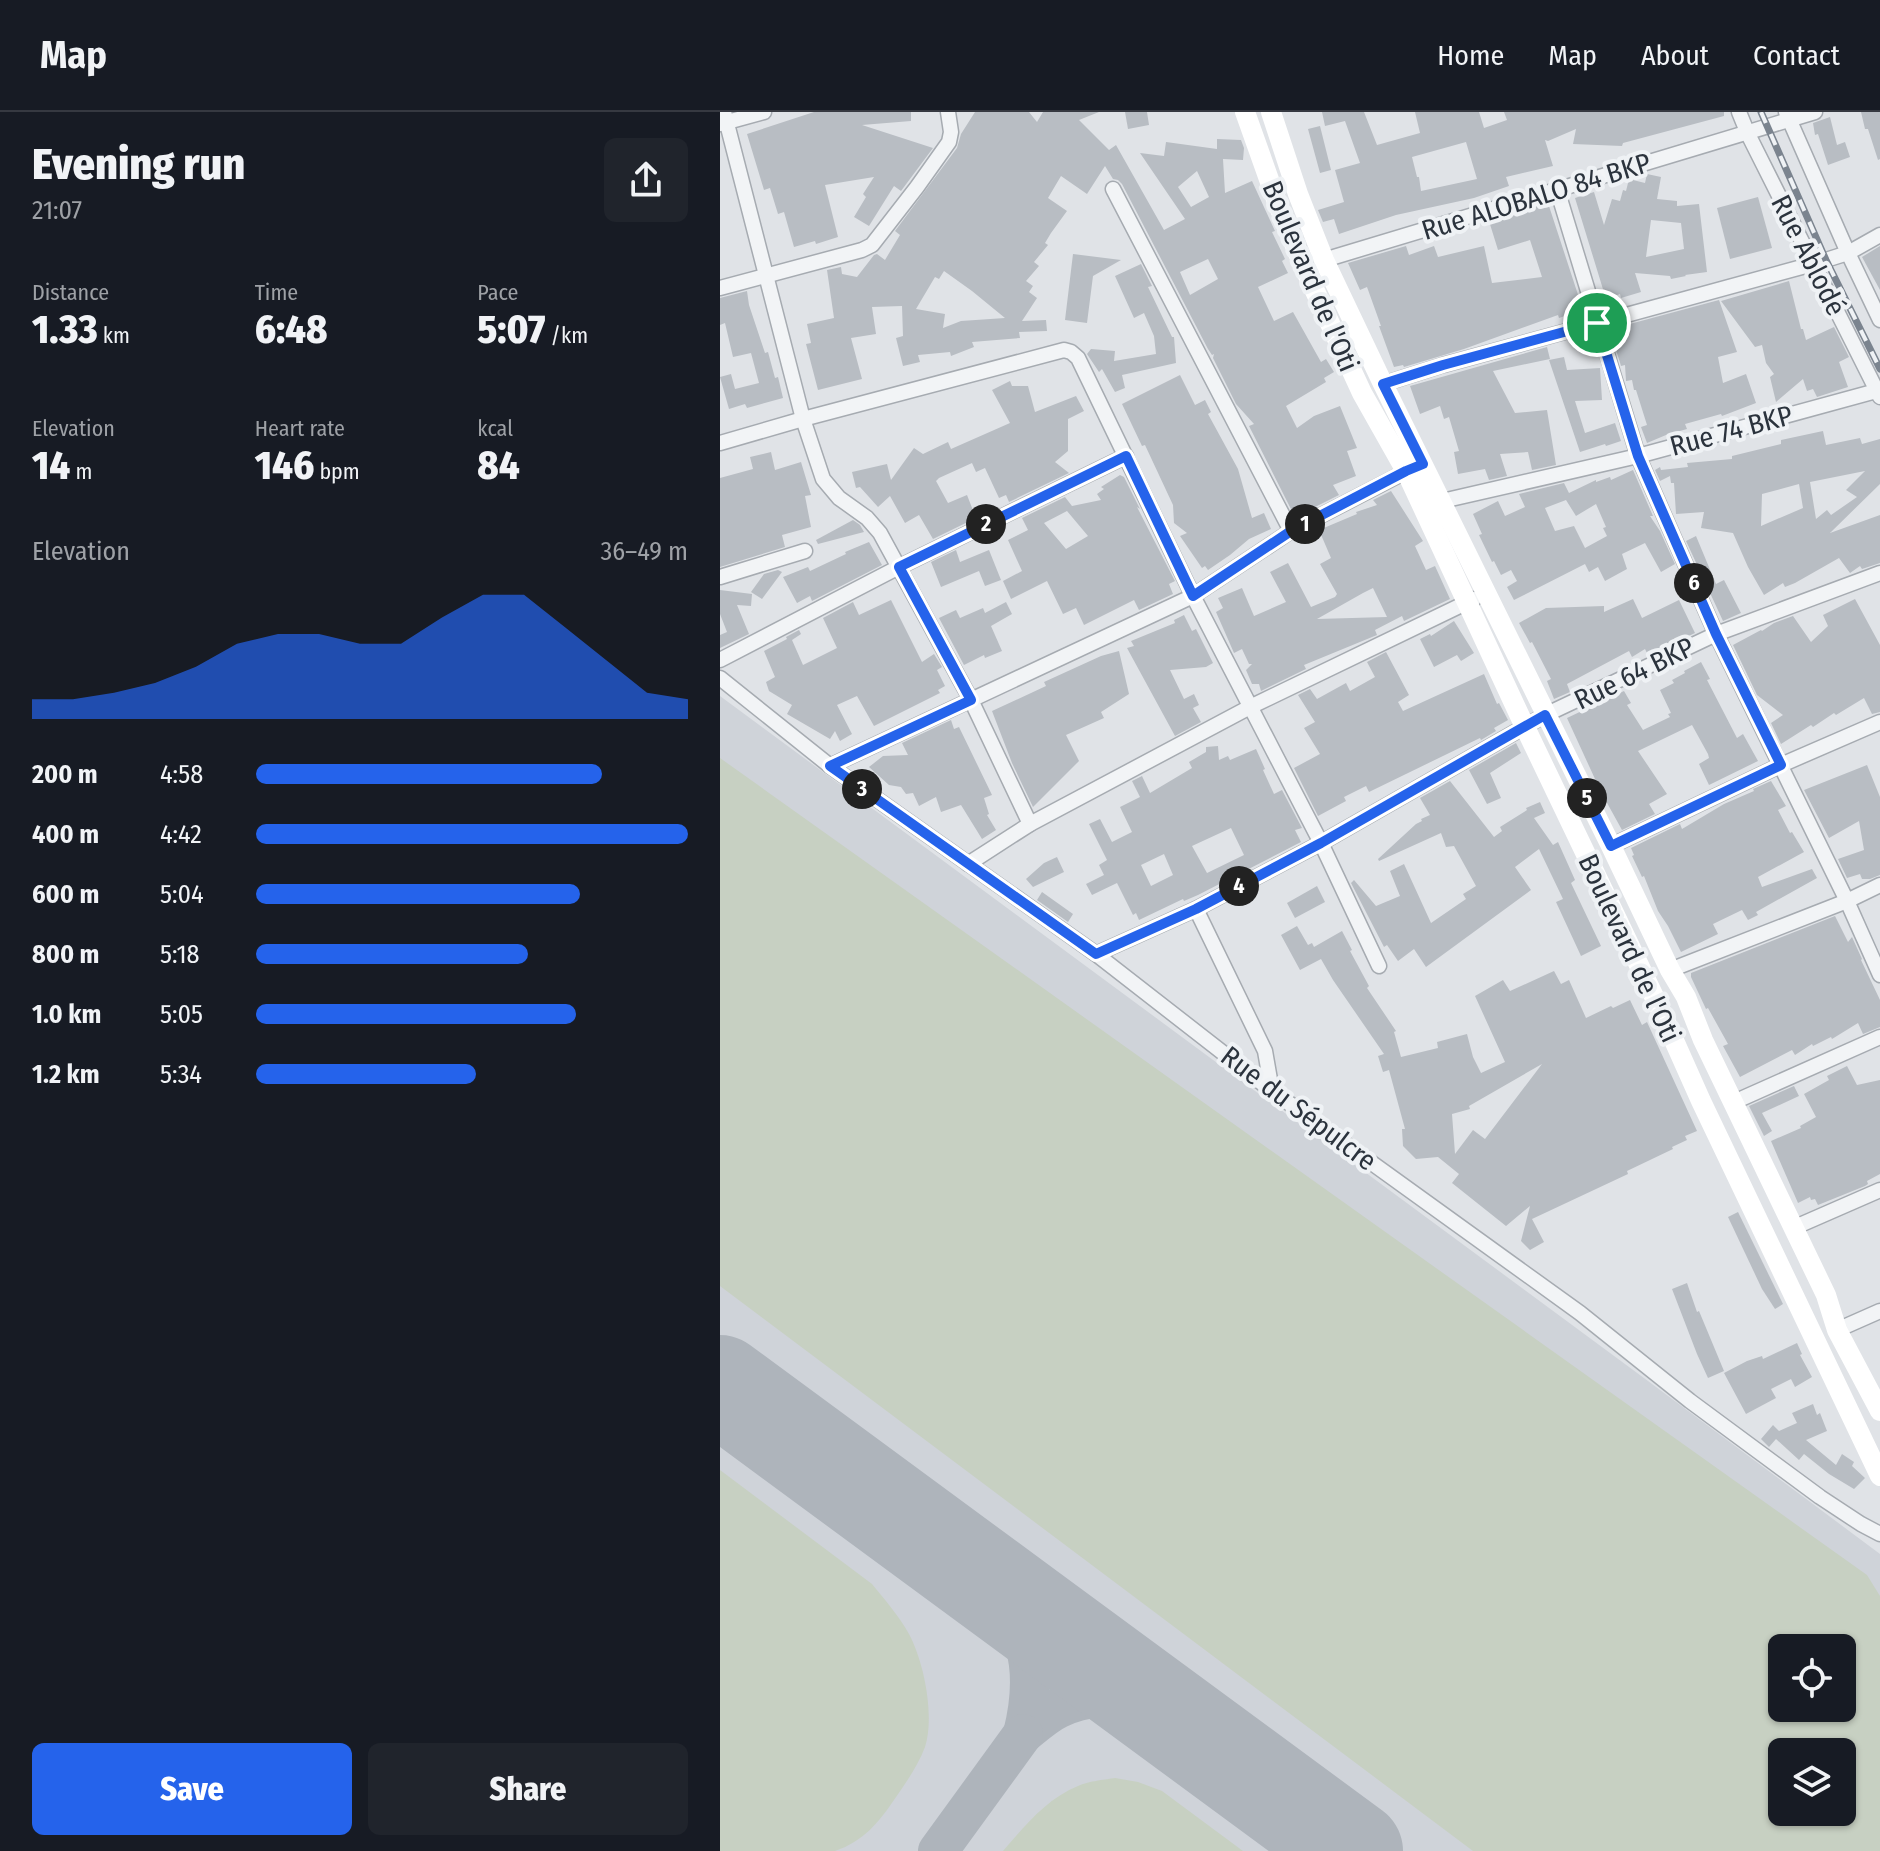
<!DOCTYPE html>
<meta charset="utf-8">
<style>
:root{--surface:#171b24;--page:#20242c;--text:#f1f3f6;--muted:#9ea1a6;--line:#363941;--accent:#2563eb}
body{margin:0;font-family:"Fira Sans Condensed",sans-serif;background:var(--page);color:var(--text);height:100vh;display:flex;flex-direction:column;font-size:30px;white-space:nowrap}
*{box-sizing:border-box;margin:0}
p{font-size:26px;color:var(--muted)}
.icon{flex:none;width:44px;height:44px;fill:none;stroke:currentColor;stroke-width:2;stroke-linecap:round;stroke-linejoin:round}
.map{position:relative;flex:1;overflow:hidden}
.drawer{display:flex;flex-direction:column;background:var(--surface);width:720px}
.drawer>*{flex:none}
.controls{position:absolute;left:1048px;top:1522px;display:grid;gap:16px}
.controls a{display:grid;place-items:center;width:88px;height:88px;border-radius:12px;background:var(--surface);box-shadow:0 2px 6px #0004;font-size:40px}
.pin{position:absolute;display:grid;place-items:center;width:68px;height:68px;color:#fff;margin:-34px;border:4px solid #fff;border-radius:50%;box-shadow:0 2px 8px #0007}
.km{position:absolute;width:40px;height:40px;margin:-20px;border-radius:50%;background:#222;color:#fff;font-size:22px;line-height:40px;text-align:center}
.round{display:grid;place-items:center;flex:none;width:84px;height:84px;border-radius:12px;background:var(--page)}
.summary{display:flex;align-items:center;justify-content:space-between;height:136px;padding:0 32px}
h1{font-size:44px;font-weight:800;line-height:60px}
.metrics{display:grid;grid-template-columns:repeat(3,1fr);gap:12px;height:136px;padding:8px 32px}
.metrics div{display:grid;align-content:center}
.metrics b{font-size:40px;font-weight:800}
.metrics small{font-size:22px;font-weight:400}
.metrics p{font-size:22px}
.chart{height:224px;padding:16px 32px}
.chart p{display:flex;justify-content:space-between}
.chart svg{width:100%;height:144px;margin-top:8px;fill:var(--accent);opacity:.7}
.primary-button{display:flex;gap:16px;margin-top:auto;padding:16px 32px}
.primary-button a{flex:1;height:92px;border-radius:12px;background:var(--accent);color:#fff;font-size:32px;font-weight:800;line-height:92px;text-align:center}
.primary-button a+a{background:var(--page);color:var(--text)}
ul{padding:0 32px;list-style:none;font-size:26px}
li{display:grid;grid-template-columns:128px 96px 1fr;align-items:center;height:60px}
li i{height:20px;border-radius:10px;background:var(--accent)}
header{display:flex;align-items:center;gap:48px;box-sizing:border-box;height:112px;padding:0 40px;background:var(--surface);border-bottom:2px solid var(--line)}
header strong{font-size:38px}
nav{display:flex;gap:44px;margin-inline-start:auto;font-size:28px}
main{display:flex;flex:1;min-height:0}
.map>svg:first-child{display:block}
.built{fill:#cfd3d9;fill-rule:evenodd}
.green{fill:#c7d0c2;fill-rule:evenodd}
.lines{fill:none;stroke-linecap:round;stroke-linejoin:round}
.taxiway{stroke:#aeb4bb;stroke-width:40}
.runway{stroke:#aeb4bb;stroke-width:100}
.building{fill:#b8bdc3;fill-rule:evenodd}
.minor-casing{stroke:#a6abb1;stroke-width:17}
.minor{stroke:#f2f4f6;stroke-width:14}
.secondary{stroke:#fff;stroke-width:20}
.rail-casing{stroke:#7b848f;stroke-width:7}
.rail{stroke:#eff2f5;stroke-width:4;stroke-dasharray:12;stroke-linecap:butt}
.route-casing{stroke:#fff;stroke-width:16}
.route{stroke:#2563eb;stroke-width:10}
.labels{text-anchor:middle;stroke-width:8;stroke-linejoin:round;paint-order:stroke}
.street-label{font-size:28px;fill:#2b333d;stroke:#eff2f5}
</style>
<header>
<strong>Map</strong>
<nav><a>Home</a><a>Map</a><a>About</a><a>Contact</a></nav>
</header>
<main>
<section class="drawer">
<div class="summary"><div><h1>Evening run</h1><p>21:07</p></div><a class="round"><svg class="icon" aria-label="share" viewBox="0 0 24 24"><path d="M12 15V3M7 8l5-5 5 5M5 13v7h14v-7"/></svg></a></div>
<div class="metrics">
<div><p>Distance</p><b>1.33<small> km</small></b></div>
<div><p>Time</p><b>6:48</b></div>
<div><p>Pace</p><b>5:07<small> /km</small></b></div>
</div>
<div class="metrics">
<div><p>Elevation</p><b>14<small> m</small></b></div>
<div><p>Heart rate</p><b>146<small> bpm</small></b></div>
<div><p>kcal</p><b>84</b></div>
</div>
<div class="chart"><p><span>Elevation</span>36–49 m</p>
<svg viewBox="0 0 160 44" preserveAspectRatio="none"><path d="M0 44V38L10 38L20 36L30 33L40 28L50 21L60 18L70 18L80 21L90 21L100 13L110 6L120 6L130 16L140 26L150 36L160 38V44z"/></svg>
</div>
<ul>
<li><b>200 m</b>4:58<i style="width:80%"></i></li>
<li><b>400 m</b>4:42<i style="width:100%"></i></li>
<li><b>600 m</b>5:04<i style="width:75%"></i></li>
<li><b>800 m</b>5:18<i style="width:63%"></i></li>
<li><b>1.0 km</b>5:05<i style="width:74%"></i></li>
<li><b>1.2 km</b>5:34<i style="width:51%"></i></li>
</ul>
<div class="primary-button"><a>Save</a><a>Share</a></div>
</section>
<div class="map">
<svg width="1160" height="1739" viewBox="0 0 1160 1739">
<rect width="100%" height="100%" fill="#e0e3e7"/>
<path class="built" d="M0,584L928,1269L1160,1442V1739H0ZM1062,1536H1122V1596H1062ZM1062,1640H1122V1700H1062Z"/>
<g class="green">
<path d="M0,646L1147,1463L1160,1484V1739H753L0,1174ZM1062,1536H1122V1596H1062ZM1062,1640H1122V1700H1062Z"/>
<path d="M0,1358L152,1472C165,1488 179,1504 189,1522C204,1550 215,1604 205,1635C198,1654 185,1672 174,1688C158,1711 144,1729 115,1739H0Z"/>
<path d="M395,1666L418,1670L442,1679L523,1739H283C305,1714 326,1687 358,1674C369,1669 382,1668 395,1666Z"/>
</g>
<g class="lines">
<g class="taxiway">
<path d="M242,1454C255,1464 269,1474 280,1486C314,1526 315,1574 303,1622C314,1613 326,1602 339,1596C363,1585 395,1581 420,1591C438,1597 455,1609 471,1618"/>
<polyline points="218,1739 303,1622"/>
</g>
<path class="runway" d="M0,1273C210,1430 423,1582 633,1739"/>
</g>
<g class="building">
<polygon points="94,0 191,0 191,9 142,13 213,36 181,79 174,74 149,114 134,105 146,85 143,82 154,65 105,73 118,125 96,132 95,129 74,135 64,100 58,102 50,76 44,78 27,22"/>
<path d="M255,0H309L317,10L323,0H379L359,8L389,38L396,33L444,118L465,107L420,41L444,44L446,30L497,37V27L521,28L524,36L523,48L503,47L505,81L532,69L555,119L552,120L565,147L562,149L568,161L538,175L554,209L573,200L601,250L606,247L614,260L604,266L606,270L566,294L577,316L594,304L620,294L637,336L627,339L636,364L613,373L619,383L575,405L529,314L534,312L516,292L493,246L494,242L492,243L488,237L402,72L398,68L393,67L385,54L367,82L341,64L328,86L347,99L331,121L325,131L328,133L314,150L319,154L306,169L313,174L309,180L317,186L302,209L326,208L327,219L299,220L300,226L252,230L254,235L231,244L230,240L198,243L200,250L183,254L176,226L183,224L182,194L152,195L156,222L131,226L142,267L98,278L86,232L91,231L87,212L114,206L107,158L121,155L122,162L137,165L154,143L157,142L165,148L180,123L175,119L237,36L241,22ZM477,59L489,85L471,95L458,75ZM488,147L498,167L470,183L460,160ZM224,159L252,179L285,206L241,209L223,216L225,202L196,197L215,165L219,167Z"/>
<polygon points="405,0 427,0 429,13 408,17"/>
<path d="M602,0H644L657,33L700,21L695,0H759L764,16L787,8L784,0H1004V4L903,31L902,34L853,32L856,17L828,29L825,28L833,54L786,65L789,74L754,86L676,103L619,122L614,107L603,110L598,98L624,90L615,58L640,51L625,9L605,14ZM746,30L757,67L701,79L699,65H697L692,45Z"/>
<polygon points="1141,0 1160,0 1160,47 1158,48 1148,17 1145,17"/>
<polygon points="1110,5 1117,33 1125,30 1130,45 1108,53 1098,22 1095,23 1093,11"/>
<polygon points="600,14 611,58 600,61 588,17"/>
<path d="M927,62L941,65L937,87L957,89V94L979,92L987,160L965,163L966,164L951,167L950,164L915,161L921,180L901,186L900,182L886,187L855,86L874,80L884,113L892,87L900,89L903,78L906,79L909,67L925,71ZM931,108L961,111L964,137L926,145Z"/>
<polygon points="1038,85 1052,136 1010,147 997,96"/>
<polygon points="828,91 863,198 839,206 838,203 744,237 684,255 683,253 674,255 659,214 661,214 647,175 640,178 628,151 686,134 689,143 714,134 718,145 764,134 772,171 822,165 810,128 778,138 769,109"/>
<polygon points="1160,134 1160,178 1142,145"/>
<polygon points="353,142 401,148 373,164 367,211 345,208"/>
<polygon points="421,152 432,174 428,175 452,225 454,225 456,251 402,263 405,276 395,280 382,257 379,260 367,242 371,237 395,239 394,249 436,242 434,224 424,201 414,206 395,164"/>
<polygon points="1069,169 1081,217 1083,217 1086,228 1114,215 1129,245 1119,250 1128,275 1097,285 1093,277 1087,279 1083,267 1056,290 1050,265 1054,262 1046,251 1042,233 1035,235 1001,189"/>
<polygon points="27,179 29,193 45,241 48,240 55,266 58,265 63,286 27,296 25,292 9,297 0,265 11,262 15,277 39,271 31,241 13,245 5,211 0,213 0,186"/>
<polygon points="999,188 1017,240 998,245 1003,271 1026,262 1036,291 1002,304 1001,302 965,312 967,317 946,323 927,331 921,315 927,313 916,278 914,278 912,268 906,269 905,253 901,254 893,228 909,224 906,213"/>
<polygon points="827,235 830,247 773,259 795,301 827,298 836,353 812,358 808,340 780,342 787,364 769,368 765,357 738,362 734,340 739,339 729,305 724,307 720,294 700,302 690,274"/>
<polygon points="844,245 847,258 880,256 882,288 855,289 865,321 895,311 901,329 886,334 885,332 860,340 829,248"/>
<polygon points="460,263 475,293 485,288 491,300 488,302 518,357 532,406 544,401 551,417 529,427 510,443 488,458 485,454 482,456 460,424 467,421 454,411 453,393 425,333 422,334 402,292"/>
<polygon points="290,269 292,274 308,274 315,300 356,284 364,299 348,307 348,339 335,350 349,361 289,390 286,383 279,386 265,356 256,360 252,351 219,366 216,369 228,391 247,383 256,406 213,427 199,403 185,411 170,384 158,395 140,375 136,376 132,360 167,352 171,368 194,336 203,342 228,330 231,337 290,311 272,278"/>
<path d="M1103,319L1106,333L1140,326L1142,332L1160,327V372L1110,421L1160,403V451L1142,457L1140,454L1130,461L1119,446L1075,471L1065,475L1063,471L1044,483L1028,455L1013,421L981,416L984,400L956,402L954,371H951L950,364L940,369L935,358L940,355L941,358L968,355L967,351L1012,347V344L1061,332V328ZM1145,359L1126,378L1137,385L1111,403L1107,398L1096,407L1090,370ZM1079,372L1083,396L1041,414L1042,382Z"/>
<polygon points="51,340 55,358 81,350 91,383 85,384 91,415 62,423 65,435 0,455 0,366 33,357 30,345"/>
<path d="M913,358L933,404H930L940,419L955,452L941,460L925,431L902,442L907,457L885,469L878,455L869,460L865,452L794,488L787,475L797,469L791,458L781,463L774,449L772,450L759,423L762,422L753,402L778,389L785,404L805,395L799,382L844,371L849,381L876,368V370L890,365L891,368ZM846,388L856,404L876,392L886,415L883,416L887,424L865,436L854,414L835,419L825,396Z"/>
<path d="M400,363L404,365L420,397L417,395L455,469L449,472L453,482L419,498L414,488L364,513L356,496L343,502L327,469L291,487L283,469L302,459L288,428L308,418L302,406L345,385L352,394L381,388L377,382L384,377L381,375ZM347,399L368,424L346,437L324,411Z"/>
<path d="M671,379L703,429L695,434L706,458L715,454L730,487L684,509L682,504L655,518L657,523L584,553L586,557L541,579L539,572H532L526,558L532,552H529L522,537L514,541L496,500L503,496L498,486L522,476L534,504L566,490L550,460L568,451L591,495L615,485L617,482L600,452L611,446L599,418L637,402L636,400L657,393L653,388ZM653,476L667,505L597,507L643,481Z"/>
<polygon points="133,408 140,413 144,420 98,432 96,428"/>
<polygon points="976,424 996,472 1004,468 1021,501 1003,509 966,429"/>
<polygon points="149,430 162,453 92,489 90,484 77,491 63,465 88,455 90,459 126,442 125,440"/>
<polygon points="236,438 240,450 269,438 281,468 265,474 259,459 221,475 211,450"/>
<polygon points="58,458 62,460 42,487 31,480 44,462"/>
<polygon points="0,478 32,482 31,494 17,493 29,522 0,536 0,523 7,520 0,502"/>
<polygon points="913,487 922,506 959,488 975,521 928,543 925,537 912,545 909,539 847,572 850,580 834,587 827,569 831,567 812,530 810,531 799,511 826,496 884,494 884,500"/>
<polygon points="1135,487 1160,533 1160,600 1152,602 1144,586 1116,603 1114,601 1093,615 1091,613 1061,632 1051,611 1063,603 1037,583 1013,533 1041,518 1042,519 1054,511 1073,504 1091,530 1108,514 1103,503"/>
<polygon points="171,488 202,550 214,542 222,555 217,558 225,574 218,578 220,581 154,614 137,584 117,593 132,622 120,629 115,619 110,627 67,602 72,593 49,579 46,570 55,565 44,539 67,527 66,525 79,518 81,522 72,528 83,553 117,536 103,506 133,490 139,503"/>
<polygon points="286,490 292,502 271,514 282,539 265,546 264,543 244,553 219,506 236,498 240,506 263,496 265,501"/>
<polygon points="464,503 472,519 476,517 493,551 486,555 450,558 464,587 474,582 479,593 473,596 481,610 455,624 407,536 414,534 411,529 455,511 454,508"/>
<polygon points="734,509 754,541 741,549 737,543 714,555 700,527 710,522 711,524"/>
<polygon points="399,539 409,582 381,600 384,606 346,623 359,649 313,695 292,651 272,599 326,574 324,570 381,544"/>
<polygon points="666,540 689,583 678,590 683,599 764,562 777,592 779,591 788,608 774,616 776,619 761,628 760,626 649,680 646,674 624,685 626,689 598,704 574,656 600,642 584,616 595,610 578,583 590,577 597,587 626,571 630,579 655,565 647,550"/>
<polygon points="981,550 990,567 987,568 1017,626 1023,622 1038,649 989,673 979,652 989,646 988,642 972,613 918,639 947,682 929,692 935,702 902,718 881,680 847,606 904,579 911,591 907,593 923,618 950,605 948,602 951,601 940,578 954,571 952,568 965,561 964,559"/>
<polygon points="231,608 234,617 239,615 272,683 264,686 269,702 267,703 276,718 262,727 241,693 221,700 216,685 199,694 193,681 186,682 181,675 169,673 149,655 163,644 188,643 182,631"/>
<polygon points="796,631 801,641 770,661 781,686 767,692 749,658"/>
<path d="M498,634L499,648L508,644L510,648L536,637L545,657L543,658L554,682L562,678L582,716L575,718L581,730L478,783L464,789L463,787L419,808L416,801L413,803L397,771L372,783L366,772L384,763L379,753L387,748L369,712L380,707L392,730L412,720L400,695L420,685L412,669L422,664L430,681L472,656L469,650L486,640V635ZM511,716L524,743L487,761L472,734ZM444,742L453,763L431,774L421,753Z"/>
<polygon points="1147,653 1160,685 1160,763 1150,767 1142,767 1140,762 1127,766 1118,747 1144,738 1139,709 1109,726 1084,678"/>
<polygon points="730,669 774,725 782,719 780,715 807,698 806,696 820,690 825,701 814,706 833,733 838,730 855,768 851,771 881,834 861,844 836,790 843,787 819,737 795,755 811,778 706,855 694,837 678,849 667,833 664,835 631,771 634,768 656,794 680,784 670,759 684,752 711,811 746,787 743,782 756,774 734,734 726,735 721,721 659,749 658,747 696,712 702,709 701,707 710,703 700,686"/>
<polygon points="1051,669 1066,694 1058,698 1070,721 1072,720 1084,740 1038,765 1042,775 1092,757 1097,766 1036,800 1038,803 1028,808 1022,798 993,812 998,822 961,840 948,814 938,799 924,764 922,765 912,744 914,743 911,736 960,712 962,717 1004,692 1034,679 1033,677"/>
<polygon points="337,745 344,760 313,775 306,767 324,751"/>
<polygon points="597,774 605,790 575,806 567,791"/>
<polygon points="322,780 353,802 348,810 317,788"/>
<polygon points="1115,804 1128,830 1132,825 1142,847 1141,848 1160,888 1160,915 1143,922 1138,911 1112,927 1111,925 1093,934 1092,932 1075,943 1072,938 1020,965 1003,934 1008,932 988,896 986,897 971,865 971,861"/>
<path d="M577,814L588,833L592,831L594,835L622,819L632,838L630,839L649,874L647,876L676,919L674,920L681,945L718,936L717,930L747,922L753,945L761,961L785,950L755,884L783,868L790,879L834,859L841,872L849,868L866,906L891,894L893,896L910,888L922,913L927,910L977,1019L965,1024L967,1028L952,1035L953,1037L907,1059L908,1062L812,1107L824,1130L810,1138L801,1129L810,1094L786,1114L732,1071L739,1062L718,1045L696,1047L683,1034L682,1017H685L669,958L663,960L658,944L664,942L613,868L601,847L580,858L561,823ZM822,952L765,1027L753,1018L735,1042L732,1002L750,997L749,994Z"/>
<polygon points="1127,954 1137,973 1160,968 1160,1062 1147,1069 1148,1072 1145,1074 1098,1093 1095,1087 1091,1088 1090,1085 1078,1091 1051,1029 1081,1016 1080,1014 1096,1005 1084,982 1109,968 1107,964"/>
<polygon points="1074,974 1079,984 1042,1001 1052,1019 1044,1024 1029,994"/>
<polygon points="1018,1100 1063,1192 1055,1197 1042,1177 1008,1105"/>
<polygon points="967,1171 977,1200 979,1199 1004,1259 988,1266 977,1242 952,1177"/>
<polygon points="1077,1231 1082,1242 1080,1243 1092,1265 1075,1275 1071,1267 1051,1277 1056,1286 1026,1302 1004,1261 1027,1249 1042,1244 1043,1247"/>
<polygon points="1093,1292 1097,1303 1100,1301 1107,1319 1086,1328 1116,1353 1122,1342 1134,1350 1132,1354 1145,1366 1134,1377 1109,1362 1084,1342 1079,1348 1056,1327 1049,1335 1041,1327 1053,1313 1059,1319 1077,1311 1072,1301"/>
</g>
<g class="lines">
<defs>
<g id="minor">
<polyline points="4,0 83,307 103,367 119,386 147,406 160,421 251,588 310,712"/>
<polyline points="1019,0 1028,22 1160,285"/>
<polyline points="1066,0 1128,141 1160,208"/>
<polyline points="0,12 44,0"/>
<polyline points="393,77 571,419"/>
<polyline points="837,77 918,344 996,522 1127,789 1160,863"/>
<polyline points="604,148 1095,0"/>
<polyline points="0,176 142,138 152,133 197,75 229,30 231,20 228,0"/>
<polyline points="663,272 723,253 1093,152 1128,141 1160,123"/>
<polyline points="0,331 83,307 344,238 351,240 358,246 473,484 601,731 659,854"/>
<polyline points="722,389 918,344 1160,278"/>
<polyline points="0,465 85,439"/>
<polyline points="0,548 179,455 406,344"/>
<polyline points="0,566 110,654 376,842 552,979 860,1201 970,1289 1100,1385 1141,1412 1160,1422"/>
<polyline points="110,654 473,484 571,419 693,356"/>
<polyline points="891,734 1061,653 1160,610"/>
<polyline points="248,752 310,712 530,595 754,487"/>
<polyline points="476,797 545,939 552,979"/>
<polyline points="376,842 476,797 601,731 825,603 996,522 1160,461"/>
<polyline points="950,858 1127,789 1160,773"/>
<polyline points="1014,990 1160,925"/>
<polyline points="1073,1116 1160,1078"/>
<polyline points="1117,1218 1160,1199"/>
</g>
</defs>
<use href="#minor" class="minor-casing"/>
<use href="#minor" class="minor"/>
<g class="secondary">
<polyline points="525,0 557,90 583,153 642,281 686,359 805,615 940,897 981,989 1160,1364"/>
<polyline points="551,0 578,82 604,148 663,272 891,734 950,858 966,885 983,928 1106,1183 1117,1218 1160,1299"/>
</g>
<defs>
<polyline id="rail" points="1041,0 1106,148 1160,257"/>
</defs>
<use href="#rail" class="rail-casing"/>
<use href="#rail" class="rail"/>
</g>
<g class="lines">
<defs>
<polygon id="route" points="877,211 918,344 996,522 1061,653 891,734 825,603 601,731 476,797 376,842 110,654 251,588 179,455 406,344 473,484 571,419 686,359 703,352 663,272 723,253"/>
</defs>
<use href="#route" class="route-casing"/>
<use href="#route" class="route"/>
</g>
<g class="labels">
<g class="street-label">
<text transform="translate(816 84) rotate(-17)" y="10">Rue ALOBALO 84 BKP</text>
<text transform="translate(1089 143) rotate(63)" y="10">Rue Ablodé</text>
<text transform="translate(591 164) rotate(67)" y="10">Boulevard de l'Oti</text>
<text transform="translate(1011 318) rotate(-15)" y="10">Rue 74 BKP</text>
<text transform="translate(914 561) rotate(-26)" y="10">Rue 64 BKP</text>
<text transform="translate(910 836) rotate(65)" y="10">Boulevard de l'Oti</text>
<text transform="translate(579 996) rotate(37)" y="10">Rue du Sépulcre</text>
</g>
</g>
</svg>
<div class="controls">
<a><svg class="icon" aria-label="locate" viewBox="0 0 24 24"><circle cx="12" cy="12" r="6"/><path d="M12 2v4M12 18v4M2 12h4M18 12h4"/></svg></a>
<a><svg class="icon" aria-label="layers" viewBox="0 0 24 24"><path d="M12 4l9 5-9 5-9-5zM3 14l9 5 9-5"/></svg></a>
</div>
<div class="pin" style="left:877px;top:211px;background:#1e9e55"><svg class="icon" aria-label="arrive" viewBox="0 0 24 24"><path d="M6 21V4h12l-3 4 3 4H6"/></svg></div>
<b class="km" style="left:585px;top:412px">1</b>
<b class="km" style="left:266px;top:412px">2</b>
<b class="km" style="left:142px;top:677px">3</b>
<b class="km" style="left:519px;top:774px">4</b>
<b class="km" style="left:867px;top:686px">5</b>
<b class="km" style="left:974px;top:471px">6</b>
</div>
</main>
